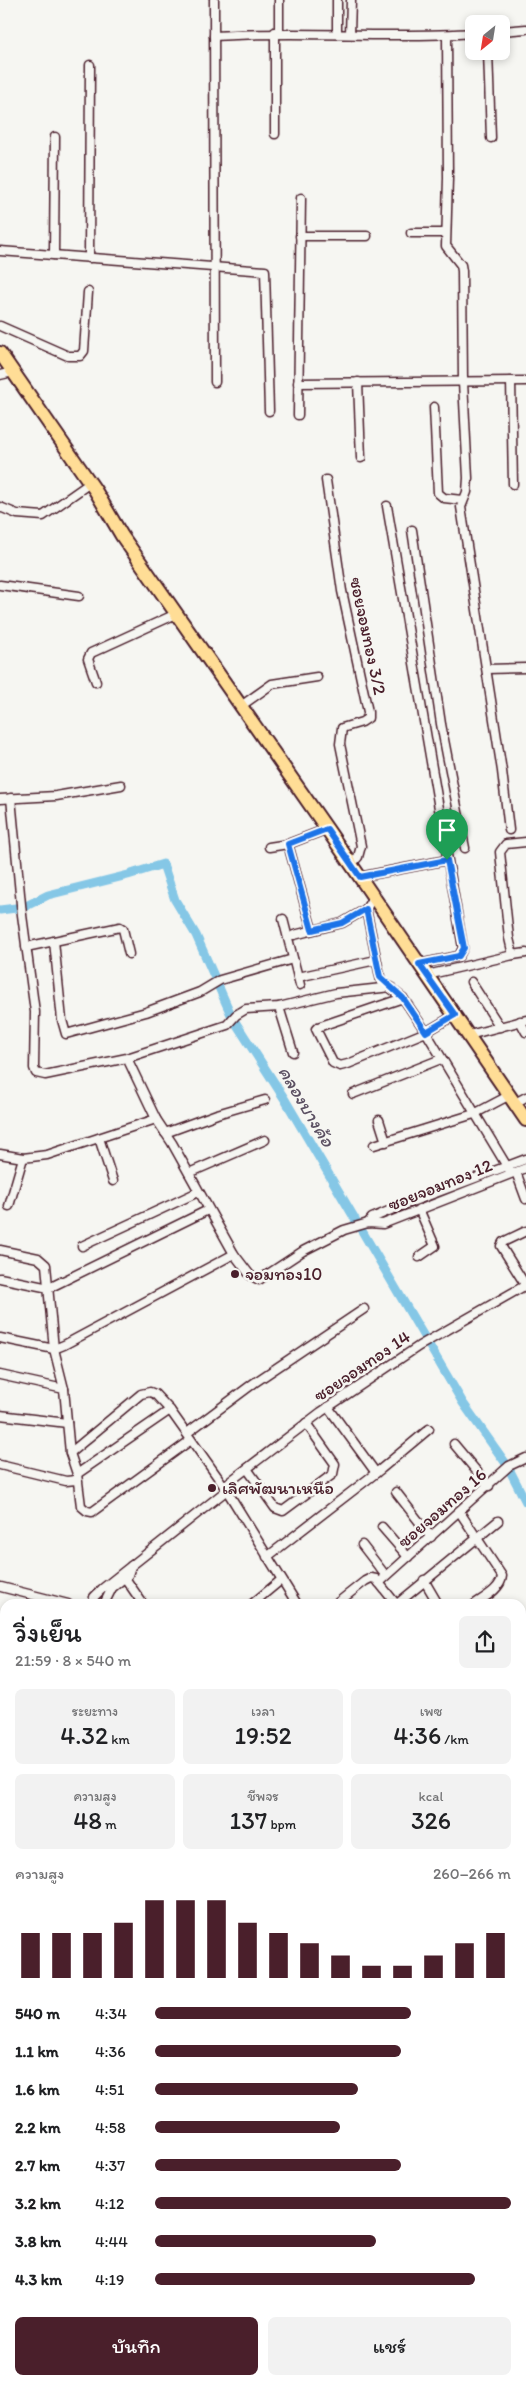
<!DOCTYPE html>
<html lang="th">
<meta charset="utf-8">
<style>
:root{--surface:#fff;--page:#f2f2f2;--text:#202124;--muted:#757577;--accent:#4a1f2b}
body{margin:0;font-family:Itim,"Playpen Sans Thai",sans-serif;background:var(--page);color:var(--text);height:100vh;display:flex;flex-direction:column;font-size:19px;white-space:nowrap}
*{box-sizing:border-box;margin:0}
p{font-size:16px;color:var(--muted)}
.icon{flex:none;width:28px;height:28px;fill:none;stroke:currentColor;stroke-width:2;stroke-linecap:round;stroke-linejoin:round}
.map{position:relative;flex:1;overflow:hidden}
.panel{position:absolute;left:0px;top:1599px;width:526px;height:786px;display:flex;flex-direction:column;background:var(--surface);border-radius:15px 15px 0 0;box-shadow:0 2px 8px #0003}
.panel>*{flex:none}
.needle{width:32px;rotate:210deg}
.buttons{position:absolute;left:465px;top:15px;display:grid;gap:10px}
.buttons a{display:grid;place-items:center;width:45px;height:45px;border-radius:8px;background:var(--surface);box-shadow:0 2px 8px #0003;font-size:25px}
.pin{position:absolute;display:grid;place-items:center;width:42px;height:42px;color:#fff;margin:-51px -21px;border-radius:50% 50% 50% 0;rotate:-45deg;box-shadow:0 0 5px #0007}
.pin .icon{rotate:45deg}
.round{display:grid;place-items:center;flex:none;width:52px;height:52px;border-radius:8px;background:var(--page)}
.overview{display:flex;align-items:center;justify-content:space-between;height:85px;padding:0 15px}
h1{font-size:28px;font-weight:600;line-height:38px}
.metrics{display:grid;grid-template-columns:repeat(3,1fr);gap:8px;height:85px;padding:5px 15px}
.metrics div{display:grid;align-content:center;border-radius:8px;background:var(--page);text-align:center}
.metrics b{font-size:25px;font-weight:600}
.metrics small{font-size:14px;font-weight:400}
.metrics p{font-size:14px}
.chart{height:140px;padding:10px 15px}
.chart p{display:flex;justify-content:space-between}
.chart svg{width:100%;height:90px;margin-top:5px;stroke:var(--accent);stroke-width:6}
.action{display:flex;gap:10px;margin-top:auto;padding:10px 15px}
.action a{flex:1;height:58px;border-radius:8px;background:var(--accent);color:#fff;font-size:20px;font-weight:600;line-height:58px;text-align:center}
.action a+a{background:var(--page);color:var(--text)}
ul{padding:0 15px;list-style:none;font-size:16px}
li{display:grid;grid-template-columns:80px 60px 1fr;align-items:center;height:38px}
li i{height:12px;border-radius:6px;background:var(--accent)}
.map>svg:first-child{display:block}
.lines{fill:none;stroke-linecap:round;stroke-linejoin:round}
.canal{stroke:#85c7e6;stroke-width:9}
.street-casing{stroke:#4a1f2b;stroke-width:11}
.secondary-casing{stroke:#4a1f2b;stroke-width:15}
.primary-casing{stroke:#4a1f2b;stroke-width:16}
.street{stroke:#f6f6f2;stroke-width:8}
.secondary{stroke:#f6f6f2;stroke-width:11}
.primary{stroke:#ffdd96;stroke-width:12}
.rail-casing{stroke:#4a1f2b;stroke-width:4.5}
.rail{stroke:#f6f6f2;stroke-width:2.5;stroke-dasharray:8;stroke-linecap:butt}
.route-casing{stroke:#fff;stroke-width:10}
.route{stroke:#1a73e8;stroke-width:6}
.poi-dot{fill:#4a1f2b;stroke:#f6f6f2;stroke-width:2}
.labels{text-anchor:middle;stroke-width:5;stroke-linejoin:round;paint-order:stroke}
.street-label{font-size:18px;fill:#4a1f2b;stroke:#f6f6f2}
.poi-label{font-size:18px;fill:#4a1f2b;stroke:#f6f6f2;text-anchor:start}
.water-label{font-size:19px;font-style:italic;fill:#5c5163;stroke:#f6f6f2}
</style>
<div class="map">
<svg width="526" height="2384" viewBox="0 0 526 2384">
<rect width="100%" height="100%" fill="#f6f6f2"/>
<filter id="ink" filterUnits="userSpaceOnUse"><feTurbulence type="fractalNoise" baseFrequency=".02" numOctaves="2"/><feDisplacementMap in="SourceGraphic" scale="10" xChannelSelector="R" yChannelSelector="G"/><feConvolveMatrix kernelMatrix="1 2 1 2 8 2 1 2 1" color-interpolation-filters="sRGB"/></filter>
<g filter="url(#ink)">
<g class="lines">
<g class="canal">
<polyline points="0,910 24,907 48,895 128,875 163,864 175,900 196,935 232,1017 284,1098 463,1403 507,1465 526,1502"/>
<polyline points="0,1808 5,1809"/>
<polyline points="0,2156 5,2149"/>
</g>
<defs>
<g id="street">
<polyline points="214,0 215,382"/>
<polyline points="337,0 337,34"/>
<polyline points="501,31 526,29"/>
<polyline points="275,32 275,134"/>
<polyline points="279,32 279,0"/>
<polyline points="350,34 351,0"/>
<polyline points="447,35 448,178 446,246 461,265 462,271 463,382 468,478 467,492 461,507 502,771 509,830"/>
<path d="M214,36C301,30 387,39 474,33"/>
<polyline points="488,51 491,138"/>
<polyline points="411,233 445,233"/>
<polyline points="300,236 367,236"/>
<polyline points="0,251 265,271 269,411"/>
<polyline points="54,255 55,137"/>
<polyline points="89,258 90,65"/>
<polyline points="0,326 68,356 80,356 84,351 88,292"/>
<polyline points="0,375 13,372"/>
<polyline points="511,381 513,484"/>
<polyline points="358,382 361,458"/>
<polyline points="298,383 526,381"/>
<polyline points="434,407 438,493 444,498 462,500"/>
<polyline points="298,415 301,198"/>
<polyline points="326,480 342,591 368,712 368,718 362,722 342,728 340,744 361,846 358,857 351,865"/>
<polyline points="387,506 463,948 459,956 419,964"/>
<polyline points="0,507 17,514 43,516 90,483"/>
<polyline points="412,530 441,724 465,848"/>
<polyline points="0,585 79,596"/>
<polyline points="487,669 526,668"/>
<polyline points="96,682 88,659 91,653 176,614"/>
<polyline points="241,706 272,684 317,677"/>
<polyline points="11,798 22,915 35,1012 34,1068 36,1073 45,1075 127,1058 227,1025 236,1015 246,1009 279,1007 336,993 391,987"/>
<polyline points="0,799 56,796 121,785"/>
<polyline points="288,844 312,930"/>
<polyline points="269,847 288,844 327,829"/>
<polyline points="359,877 447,860"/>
<polyline points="373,897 366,909 381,981 403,998 426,1032 511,1173"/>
<polyline points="283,919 300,985"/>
<polyline points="294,935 342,923 366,909"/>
<polyline points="54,941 62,1020 66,1034 146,1012 200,992 220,980 293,959"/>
<polyline points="26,947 120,927 123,929 129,954"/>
<polyline points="513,955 526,953"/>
<polyline points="427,975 513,955 509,938 500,852 506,844 526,842"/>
<polyline points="298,977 376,960"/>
<polyline points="471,982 500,1027"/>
<polyline points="403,998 318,1027 316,1029 333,1063 340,1066 348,1064 426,1032 455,1015"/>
<polyline points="279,1007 293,1052"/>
<polyline points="520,1021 526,1032"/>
<polyline points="469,1035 526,1020"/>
<polyline points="127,1058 156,1119 172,1143 234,1254 250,1275 259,1280 303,1251 344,1230 368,1223 383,1224 526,1168"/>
<polyline points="353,1094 441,1059"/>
<polyline points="515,1103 526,1097"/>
<polyline points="379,1120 386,1142"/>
<polyline points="165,1133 217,1114 265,1100"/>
<polyline points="99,1138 113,1181"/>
<polyline points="374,1145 474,1114 510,1095"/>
<polyline points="0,1154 23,1158 47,1155 156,1119"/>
<polyline points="516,1172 526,1199"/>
<polyline points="189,1173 265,1140"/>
<polyline points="9,1206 23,1158"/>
<polyline points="419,1209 435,1246 419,1257"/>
<polyline points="368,1223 372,1218 398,1207 526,1159"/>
<polyline points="526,1231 503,1242 501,1246 526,1286"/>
<polyline points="82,1246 198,1192"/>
<polyline points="0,1250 38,1258 46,1265 54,1349 64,1389 70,1453 77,1474 81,1506 87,1511 92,1512 191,1440"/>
<polyline points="0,1278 49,1288 208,1210"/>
<polyline points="0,1338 54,1349 64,1345 234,1254"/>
<polyline points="0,1375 64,1389"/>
<polyline points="328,1407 376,1473"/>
<polyline points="0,1415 67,1423"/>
<polyline points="187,1433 254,1383 364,1309"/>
<polyline points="454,1444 489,1486"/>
<polyline points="70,1453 141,1394 150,1392 155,1394 170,1410 224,1486 297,1604"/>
<polyline points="0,1465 66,1481 76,1480"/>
<polyline points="248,1470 275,1508 283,1511 333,1474 335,1464 306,1423"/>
<polyline points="77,1474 170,1410"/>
<polyline points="224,1486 321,1412 419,1346 526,1285"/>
<polyline points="396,1492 431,1537"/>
<path d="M459,1511L502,1576C501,1589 485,1597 475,1604"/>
<polyline points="382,1527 408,1557"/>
<polyline points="362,1545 386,1576"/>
<polyline points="267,1557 381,1469 429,1429"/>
<polyline points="125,1578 143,1604"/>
<polyline points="424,1580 438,1604"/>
<polyline points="379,1583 509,1466 526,1458"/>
<polyline points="1,1587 68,1604"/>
<polyline points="93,1604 94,1597 102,1589 227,1490"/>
<polyline points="104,1604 112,1588 128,1575 131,1566"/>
<polyline points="252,1604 281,1580"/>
<polyline points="336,1604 365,1581 371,1578 376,1579 396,1604"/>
<polyline points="397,1604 498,1521"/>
<polyline points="521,1657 526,1653"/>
<polyline points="0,1660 5,1661"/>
<polyline points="521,1728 526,1724"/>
<polyline points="521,1771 526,1767"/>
<polyline points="0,1801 5,1802"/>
<polyline points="521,1807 526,1814"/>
<polyline points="521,1847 526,1842"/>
<polyline points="0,1875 5,1878"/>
<polyline points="521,1886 526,1882"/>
<polyline points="521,1921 526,1916"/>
<polyline points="521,1930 526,1936"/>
<polyline points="521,2014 526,2009"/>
<polyline points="0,2059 5,2051"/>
<polyline points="0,2121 5,2124"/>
<polyline points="521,2209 526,2217"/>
<polyline points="0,2276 5,2283"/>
<polyline points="159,2380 162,2384"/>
<polyline points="452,2380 455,2384"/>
<polyline points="11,2384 16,2380"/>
</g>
<g id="secondary">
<polyline points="521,2342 526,2339"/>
<polyline points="467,2384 473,2380"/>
</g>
<polyline id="primary" points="0,353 95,490 122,536 327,829 526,1120"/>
</defs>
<use href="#street" class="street-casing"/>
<use href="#secondary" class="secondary-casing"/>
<use href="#primary" class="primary-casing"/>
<use href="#street" class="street"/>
<use href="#secondary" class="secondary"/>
<use href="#primary" class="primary"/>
<defs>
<g id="rail">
<polyline points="521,2159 526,2157"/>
<polyline points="184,2384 190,2380"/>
</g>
</defs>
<use href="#rail" class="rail-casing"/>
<use href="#rail" class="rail"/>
</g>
</g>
<g class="lines" filter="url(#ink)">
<defs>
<polygon id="route" points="327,829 360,877 447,860 464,948 459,956 419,964 455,1015 426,1032 403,998 380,977 366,909 342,923 312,930 288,844"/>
</defs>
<use href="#route" class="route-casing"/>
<use href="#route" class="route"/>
</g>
<g class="poi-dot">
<circle cx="235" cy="1274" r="5"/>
<circle cx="212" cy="1488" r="5"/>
</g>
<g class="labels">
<g class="street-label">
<text transform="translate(368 636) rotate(78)" y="6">ซอยจอมทอง 3/2</text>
<text transform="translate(440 1185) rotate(-22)" y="6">ซอยจอมทอง 12</text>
<text transform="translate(362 1366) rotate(-34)" y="6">ซอยจอมทอง 14</text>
<text transform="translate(442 1508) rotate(-41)" y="6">ซอยจอมทอง 16</text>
</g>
<g class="poi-label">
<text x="245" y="1280">จอมทอง10</text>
<text x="222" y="1494">เลิศพัฒนาเหนือ</text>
</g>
<g class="water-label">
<text transform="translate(307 1106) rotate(59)" y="7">คลองบางค้อ</text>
</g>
</g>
</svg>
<div class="buttons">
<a><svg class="needle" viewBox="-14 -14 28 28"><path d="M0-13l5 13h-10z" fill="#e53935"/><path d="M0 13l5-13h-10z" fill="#757577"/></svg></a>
</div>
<div class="pin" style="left:447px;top:860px;background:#1e9e55"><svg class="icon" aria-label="arrive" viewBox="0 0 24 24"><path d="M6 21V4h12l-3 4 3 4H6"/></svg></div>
<section class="panel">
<div class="overview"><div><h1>วิ่งเย็น</h1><p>21:59 · 8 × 540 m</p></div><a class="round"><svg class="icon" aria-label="share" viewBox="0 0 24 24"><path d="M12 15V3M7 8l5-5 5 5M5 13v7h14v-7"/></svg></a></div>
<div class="metrics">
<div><p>ระยะทาง</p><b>4.32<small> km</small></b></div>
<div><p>เวลา</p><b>19:52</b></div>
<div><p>เพซ</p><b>4:36<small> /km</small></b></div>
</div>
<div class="metrics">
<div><p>ความสูง</p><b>48<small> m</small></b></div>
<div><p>ชีพจร</p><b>137<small> bpm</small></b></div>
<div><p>kcal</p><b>326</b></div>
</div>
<div class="chart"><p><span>ความสูง</span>260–266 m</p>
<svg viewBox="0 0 160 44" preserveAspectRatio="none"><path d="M5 44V22M15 44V22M25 44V22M35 44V17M45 44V6M55 44V6M65 44V6M75 44V17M85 44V22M95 44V27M105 44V33M115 44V38M125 44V38M135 44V33M145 44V27M155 44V22"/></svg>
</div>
<ul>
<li><b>540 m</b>4:34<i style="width:72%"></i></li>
<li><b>1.1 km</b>4:36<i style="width:69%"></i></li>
<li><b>1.6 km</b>4:51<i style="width:57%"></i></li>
<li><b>2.2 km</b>4:58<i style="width:52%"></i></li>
<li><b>2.7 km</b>4:37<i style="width:69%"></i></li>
<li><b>3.2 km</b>4:12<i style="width:100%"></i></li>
<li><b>3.8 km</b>4:44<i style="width:62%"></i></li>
<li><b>4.3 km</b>4:19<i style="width:90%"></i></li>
</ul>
<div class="action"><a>บันทึก</a><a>แชร์</a></div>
</section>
</div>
